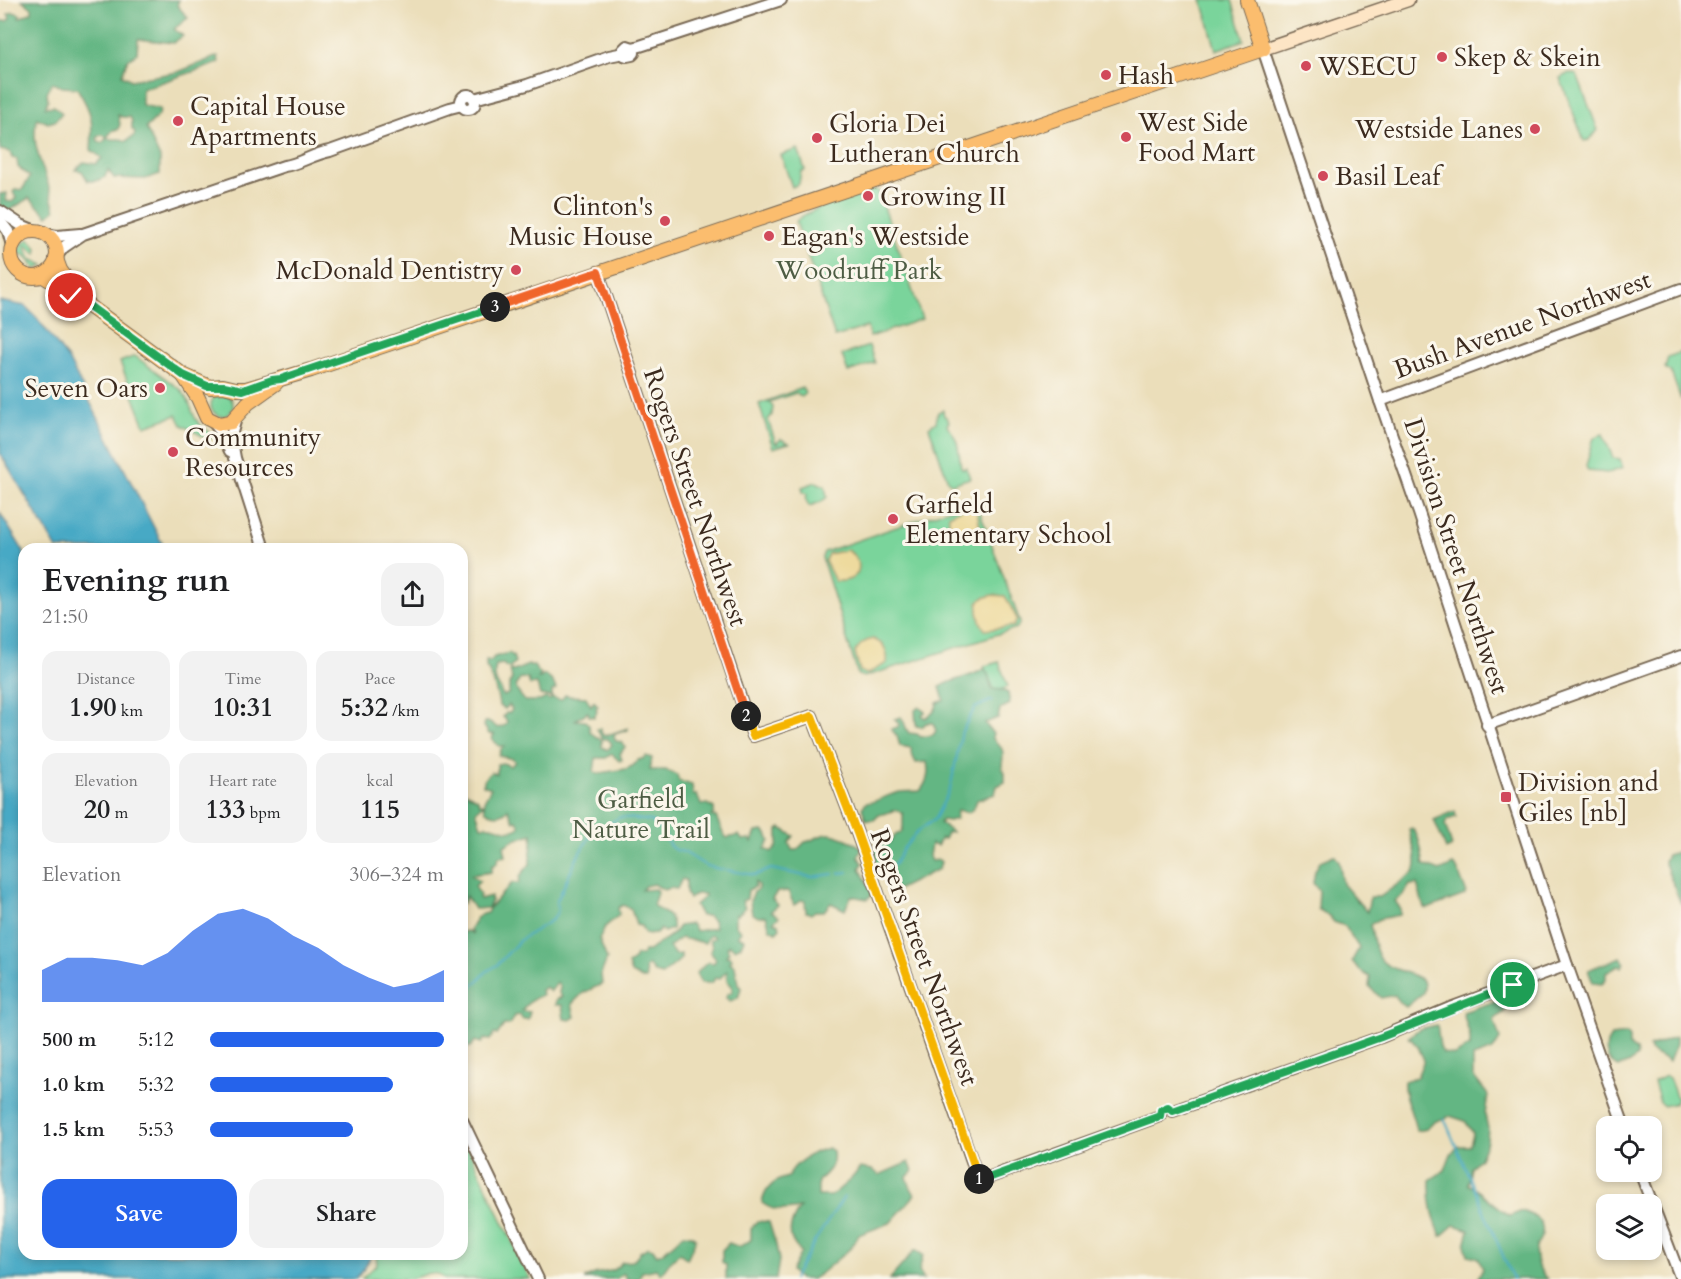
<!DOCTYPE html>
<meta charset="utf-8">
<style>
:root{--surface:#fff;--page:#f2f2f2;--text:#202124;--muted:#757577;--accent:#2563eb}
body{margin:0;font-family:Cardo,serif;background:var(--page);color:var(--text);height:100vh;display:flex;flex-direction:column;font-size:22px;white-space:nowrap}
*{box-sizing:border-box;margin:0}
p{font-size:20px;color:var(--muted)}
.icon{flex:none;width:33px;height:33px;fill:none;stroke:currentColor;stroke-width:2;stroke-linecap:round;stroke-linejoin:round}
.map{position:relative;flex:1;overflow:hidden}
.panel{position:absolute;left:18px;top:543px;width:450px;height:717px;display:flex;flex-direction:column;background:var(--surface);border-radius:18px;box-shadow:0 3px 9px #0003}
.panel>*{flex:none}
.buttons{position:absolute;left:1596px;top:1116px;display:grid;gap:12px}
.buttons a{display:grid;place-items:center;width:66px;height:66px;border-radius:12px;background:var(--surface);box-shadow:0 3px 9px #0003;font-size:30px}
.pin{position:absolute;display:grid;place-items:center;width:51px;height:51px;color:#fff;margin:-26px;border:3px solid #fff;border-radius:50%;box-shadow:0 2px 6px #0007}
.km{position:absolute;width:30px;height:30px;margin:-15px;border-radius:50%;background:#222;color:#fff;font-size:16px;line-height:30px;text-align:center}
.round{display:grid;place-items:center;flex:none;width:63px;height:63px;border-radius:18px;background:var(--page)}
.summary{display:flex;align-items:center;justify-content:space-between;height:102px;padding:0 24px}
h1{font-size:33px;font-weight:700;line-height:45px}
.stats{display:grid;grid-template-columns:repeat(3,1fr);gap:9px;height:102px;padding:6px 24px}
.stats div{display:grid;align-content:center;border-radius:15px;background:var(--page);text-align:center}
.stats b{font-size:26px;font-weight:700}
.stats small{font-size:16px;font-weight:400}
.stats p{font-size:16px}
.chart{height:168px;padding:12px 24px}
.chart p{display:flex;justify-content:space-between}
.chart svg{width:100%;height:108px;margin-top:6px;fill:var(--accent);opacity:.7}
.primary-button{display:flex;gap:12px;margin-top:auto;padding:12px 24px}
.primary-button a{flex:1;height:69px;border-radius:18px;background:var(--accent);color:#fff;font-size:24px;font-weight:700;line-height:69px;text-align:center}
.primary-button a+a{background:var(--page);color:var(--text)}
ul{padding:0 24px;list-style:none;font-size:20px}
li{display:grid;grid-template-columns:96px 72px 1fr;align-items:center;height:45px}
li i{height:15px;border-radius:8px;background:var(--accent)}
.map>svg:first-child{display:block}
.green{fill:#7ad49b;stroke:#5a7f5c;stroke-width:1.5}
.forest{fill:#63b683;stroke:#4f7050;stroke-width:1.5;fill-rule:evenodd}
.sand{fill:#eeda9e;stroke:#94825e;stroke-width:1.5}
.water{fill:#46a9c5;stroke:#406a72;stroke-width:1.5}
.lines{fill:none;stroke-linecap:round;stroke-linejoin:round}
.stream{stroke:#46a9c5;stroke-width:2}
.tertiary-casing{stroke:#796955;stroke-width:14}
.secondary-casing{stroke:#796955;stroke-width:15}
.primary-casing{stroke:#796955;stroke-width:16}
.tertiary{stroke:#fff;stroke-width:10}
.secondary{stroke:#fde5c5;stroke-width:12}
.primary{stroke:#fbbd6e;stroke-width:14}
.split-1-casing{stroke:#fff;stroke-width:12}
.split-2-casing{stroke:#fff;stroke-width:12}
.split-3-casing{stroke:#fff;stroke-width:12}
.split-4-casing{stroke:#fff;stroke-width:12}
.split-1{stroke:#22a559;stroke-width:8}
.split-2{stroke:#f5b400;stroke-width:8}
.split-3{stroke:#f0652b;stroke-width:8}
.split-4{stroke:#22a559;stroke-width:8}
.poi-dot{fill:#d1495b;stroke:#fbf7ec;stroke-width:2}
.labels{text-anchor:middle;stroke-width:6;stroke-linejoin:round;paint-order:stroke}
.poi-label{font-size:26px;fill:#3b2a1e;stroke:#fbf7ec;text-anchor:start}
.park-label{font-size:26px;fill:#4e5d44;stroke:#fbf7ec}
.street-label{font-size:26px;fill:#3b2a1e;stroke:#fbf7ec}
</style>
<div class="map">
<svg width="1681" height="1279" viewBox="0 0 1681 1279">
<rect width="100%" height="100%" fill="#fbf7ec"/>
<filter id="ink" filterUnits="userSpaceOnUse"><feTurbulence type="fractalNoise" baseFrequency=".0167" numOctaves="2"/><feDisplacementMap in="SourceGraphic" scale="12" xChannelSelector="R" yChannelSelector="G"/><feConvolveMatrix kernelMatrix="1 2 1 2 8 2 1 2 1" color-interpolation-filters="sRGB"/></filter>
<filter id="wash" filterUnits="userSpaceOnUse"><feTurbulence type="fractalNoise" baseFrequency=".008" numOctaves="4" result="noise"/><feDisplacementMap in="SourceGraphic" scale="24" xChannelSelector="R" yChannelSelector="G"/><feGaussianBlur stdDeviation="1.35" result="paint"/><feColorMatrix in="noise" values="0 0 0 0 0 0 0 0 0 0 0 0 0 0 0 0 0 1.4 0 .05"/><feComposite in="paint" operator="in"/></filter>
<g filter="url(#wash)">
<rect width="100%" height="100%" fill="#ebdeba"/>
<g class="green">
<polygon points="1202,0 1232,0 1244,40 1216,50"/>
<polygon points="1569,73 1577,75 1598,130 1589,140 1584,141 1560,78"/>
<polygon points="798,149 805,170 801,171 799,184 792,187 781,155"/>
<path d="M875,189L879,192L922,319L870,337L867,327L835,337L796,222C802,210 860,194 875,189Z"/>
<polygon points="29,239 37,248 36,254 26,245 25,247 31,259 44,265 36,269 26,256 18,253 22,244"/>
<polygon points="869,346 875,363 848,372 842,355"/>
<polygon points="1681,352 1681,400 1671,372 1665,368 1668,357"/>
<polygon points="135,356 181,390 187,398 195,418 200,425 216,437 208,439 182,425 177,415 145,426 120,362"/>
<polygon points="802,388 805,393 802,397 796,393 769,402 773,407 772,415 768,420 776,444 781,439 789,443 773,448 759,404"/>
<circle cx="222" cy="405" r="11"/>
<path d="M943,410L944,416L947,417L949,422L947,424L948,428C959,436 959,455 961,467L964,469L966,467L970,478L952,484L948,481L929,427L936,422L938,412Z"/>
<polygon points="1603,434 1613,458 1620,459 1623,468 1608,473 1588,471 1586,466 1594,437"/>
<polygon points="816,482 825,486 827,497 821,502 809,506 806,500 807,494 803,492 802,487"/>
<polygon points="972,501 977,504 1020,622 1017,628 864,677 858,675 822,558 824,552"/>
<polygon points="999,662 1008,687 995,692 984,666"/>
<polygon points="1666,1076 1669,1078 1677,1099 1675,1103 1664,1106 1660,1103 1654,1082"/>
<polygon points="462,1135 530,1279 444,1279 438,1274 429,1273 411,1279 361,1279 377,1264 376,1254 462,1254"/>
</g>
<g class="forest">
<path d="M22,0H179L177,5L188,18L174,29L183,36L173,43L138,39L137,53L127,61L122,75L131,80L178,72L218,56L219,63L142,89V105L160,109L159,115L146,128L160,158V174L145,179L114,178L108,170L105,177L96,181H88L82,171L75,170L84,162L96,164L102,158L91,150C93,120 93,114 77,88L62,87L52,83L47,93L48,100L45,107L54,106L62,113L55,121L48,123L37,118C31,141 39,157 46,178C50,188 51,199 55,210L48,216L29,198L7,212L0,209V194L7,193L6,201L12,202L16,198L13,192L16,189L22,190L30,177L18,167L17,159L12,158L10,152L0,150L1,21H7L10,18L8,14L13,12L20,14L19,18L32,12V8ZM118,115L122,117H130L132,121V129L135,132L134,136L126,141C120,137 114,141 107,138L102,143L97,140L98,136L102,135L107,137L113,130H118L120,124Z"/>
<path d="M509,653L513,656L515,662L510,668L505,667L504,664L496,665C494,674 494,683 501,689V693L504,696L509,693V684L512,679L510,670L514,671L528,665L534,666L537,671L541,674L538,679L545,675L553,682L556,689L552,691V697L540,695L537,684L530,685L528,679L521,678L516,685L517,691L525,701H540L546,698L549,700L553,698L561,700L566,694L569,696L586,697L591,706L594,701L598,706L596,708L597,712L594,717L589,716L588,712L575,720L585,721L589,725L590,732L602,741V747L608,750L612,744L608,739H602L597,729L601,728V732L604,736L628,728V730L615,734L614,738L616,741L622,742L625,747L620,754L622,760L619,761L612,754L606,758H596L594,772L599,774C612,768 629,774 638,760L642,759L646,756L652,758L650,770H666L677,775L679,781L692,785L693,795H697L701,805L707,804L714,808V814L711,816L716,817C720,825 721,831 727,838L739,835L742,840L750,839L752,842L756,832L763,831L767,834L770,841L765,849L772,852C781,846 777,839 778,830L781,828L794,836L789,843L792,850H797L805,842C813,841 819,835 827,834C836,833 856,843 862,848L858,857L863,863L860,868L873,894L867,899L851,896L845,910L831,903L824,911H815L811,914L806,912L805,901L801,900L794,905L788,891L777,892L772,899L778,905L771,911L779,917L773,922L779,924L780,928L776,932L770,929L766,916L758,917L752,913L750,901L754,892L758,889V885L755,882V887L748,890L747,899L742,901L745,908L737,915L735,914V925L741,931L737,936L744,939L741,946L735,949L729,945L727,948L729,952L726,956L731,957L732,959L730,962L735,966L738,984L741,988L738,998L730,1001L726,998L727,994L732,992V986L727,981V971L719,979L715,978L712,983H701L696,973L708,962L714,963L716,959L710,952L712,946L710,940L715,938L712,935L709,936L705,943L681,938L669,947L675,955L681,954V959L662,975L655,973L648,965L645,968L646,979H642L631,973L628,964L634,960L636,955H642L644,951H649C659,942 672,938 679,926L691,924L696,931L715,928L713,921L708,916H701L695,905L705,896V894H696L689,899L686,893V880L682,879L677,889L669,888L664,890L654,884L645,886L642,890L656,889L657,893L653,905C662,914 674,913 672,929L664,932L661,929L657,933L645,934L641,926L636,925L631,909L623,905L618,908L619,915L605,927L599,939L607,959L601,974L602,984L583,993L572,1004L575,1017L570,1020L564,1019L562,1005H555L556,1000L562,997L559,993L560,987L557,983L550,992L546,987L541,990L542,995C534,998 526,1003 522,1011L530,1012L528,1019H522L520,1015L514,1016L509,1025H504L497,1035L494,1034L490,1040L484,1039L482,1043L475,1041L471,1047L462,1048V932L468,931L473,934L470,930C474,921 477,914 487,913L490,907L512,883H519L520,876L530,864C529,853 534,844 532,834L514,840L504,846L506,856L499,857L497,863L492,866L491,872L471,875L480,881L475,886L480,895L479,897L480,899L491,896V902L488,908L474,909L466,896L464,903H462V790L478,799L479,803L484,804L476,811L481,826C498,822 506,837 520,827L517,820L514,821L508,809C502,817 492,816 485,810L484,801L491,788L483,785L485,778L491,772L497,774V764L503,763L510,766L515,762L513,759L499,756L501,749L505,746H499L492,739L494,734H489L484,726L485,722H490L498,728L506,725L507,721L503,717L506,713H510L512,709L509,705L505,709L499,706C498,695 492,675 486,667V660L491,661L494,657Z"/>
<path d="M984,669L988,674L992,689L1002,690L1008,693L1010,704L1000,709L998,718L985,723L993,734L992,738C1006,751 1003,750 1002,768L1005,773V782L997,786L995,794L977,800L974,808L968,813L957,810L956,819L949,821L942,820L940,823L952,832L947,833L944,839L941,838L937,846L931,844L929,856L931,861L939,860L941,862L939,869L897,890L893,885H886L881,871L885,865L876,863L871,849L889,843L895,835L901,833L903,827V814L897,810L879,815L874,820H866L862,808L866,803C878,802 888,794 900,792C906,791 913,792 920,791C928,781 929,774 927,762L916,763L913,757L911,748L900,746L897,736L891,729L898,727L899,724L894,719L901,717C906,722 904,728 909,733L917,734L921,737L933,735L936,731L933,723H926L922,727L916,726L915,710L919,707L925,712L922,715L925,718C931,715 937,710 937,703L944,700L940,687C954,678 970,678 984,669Z"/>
<polygon points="1455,811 1456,817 1447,820 1445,825 1452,846 1446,849 1434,820"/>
<path d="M1412,828C1421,838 1421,852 1424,865L1440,871L1453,865L1457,869L1466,891L1465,895L1427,909L1424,908L1417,884L1410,885L1402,896L1395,901L1400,908V915L1379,919L1370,925C1373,936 1375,954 1383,962C1392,971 1422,974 1424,984C1425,987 1424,990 1423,993L1406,1007L1398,1001L1395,995L1381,998L1369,987L1370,977L1360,971L1352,961L1359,948L1345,926L1334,922L1329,916L1318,909L1319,891L1313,883L1315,871L1320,861L1334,855L1339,861L1343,884L1367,912L1370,897H1380L1414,872C1420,858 1410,842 1409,829Z"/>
<polygon points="1681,851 1681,904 1664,861 1667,855"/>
<polygon points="1621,957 1624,962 1622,967 1618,966 1606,973 1606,980 1602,984 1593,983 1588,970"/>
<path d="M1521,993L1524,997L1522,1003L1507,1006L1505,1011L1494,1020L1500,1039L1493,1050L1473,1057V1076L1488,1095L1485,1115L1488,1128L1487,1141L1480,1158L1471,1167L1468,1184C1483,1193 1495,1206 1510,1216L1522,1211C1533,1215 1545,1220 1542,1234C1541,1239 1537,1243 1536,1248C1534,1260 1538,1270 1547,1279H1477L1483,1269L1478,1258L1468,1255L1465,1245L1469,1230L1454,1225L1441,1236C1433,1219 1429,1198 1430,1180L1445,1170L1450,1156L1458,1146H1470L1473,1133L1465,1121L1450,1116L1434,1122L1427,1129L1416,1131C1414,1115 1402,1095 1404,1081L1417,1077L1424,1060L1418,1047L1409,1037L1419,1029L1437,1025L1440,1047L1443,1053L1455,1055L1470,1046V1037L1463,1012Z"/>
<path d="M1626,1034L1629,1038V1046L1636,1050L1637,1057L1630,1063L1618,1067C1605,1061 1603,1047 1611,1036Z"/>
<polygon points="1676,1037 1676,1044 1669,1062 1650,1051 1649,1047"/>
<path d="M828,1148L833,1151C835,1166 829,1172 818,1181V1196H831L851,1179L860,1168L873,1170L879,1175L909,1162L913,1171L907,1177L910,1186L915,1195L890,1223L858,1235L852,1247L820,1274L812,1279H799L791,1271L801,1252C785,1238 789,1224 800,1208C785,1210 775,1213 762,1203C765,1188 774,1180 788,1177C794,1162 813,1152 828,1148Z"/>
<polygon points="757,1221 769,1222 776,1245 779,1260 776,1279 726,1279 726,1265 722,1262 722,1250 729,1243 739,1247 751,1240 751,1229"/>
<path d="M684,1234L692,1235L696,1239L687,1259L680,1253C668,1261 669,1266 661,1274L656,1269L642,1272L638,1279H627L623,1273L616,1279H584C588,1277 595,1273 599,1273C610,1271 614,1272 622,1262L633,1261L640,1252L648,1247L653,1249L657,1255L662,1253Z"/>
<polygon points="915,1250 923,1255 919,1271 924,1279 890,1279"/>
</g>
<g class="sand">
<path d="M969,505L976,508L980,526L976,533L963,539C951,535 948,527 949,515Z"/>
<path d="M847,550C868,563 859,584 835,581L825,561L828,554Z"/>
<path d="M993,595L1005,596L1017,619L1014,626L985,630C979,622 977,614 978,603L983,598Z"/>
<path d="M873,639C885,644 888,651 887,663L867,674L860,671L855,652C860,644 864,641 873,639Z"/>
</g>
<g class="water">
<polygon points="0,301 25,306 37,318 68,359 165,549 57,549 0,453"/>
<polygon points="0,513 24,552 24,1254 372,1254 364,1269 356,1279 0,1279"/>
</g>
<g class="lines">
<g class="stream">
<polyline points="887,869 895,864 903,849 918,831 935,819 950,789 962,731 975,708 992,700"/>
<polyline points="840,873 848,872"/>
<polyline points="462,998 486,972 497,965 520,940 552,920 558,911 556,903 580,852 591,835 620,817 651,821 662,830 670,846 675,850 684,852 706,866 720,869 755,875 771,869 811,877 833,874"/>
<polyline points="1444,1118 1513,1279"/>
<polyline points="793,1279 816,1239 844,1197"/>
</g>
</g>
</g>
<g filter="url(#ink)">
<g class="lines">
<defs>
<g id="tertiary">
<polyline points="633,48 634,53 632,55 627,56 624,55 623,50 627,46 633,48 640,46 781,0"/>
<polyline points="1263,49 1380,401 1419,513 1567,965 1624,1126"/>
<circle cx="468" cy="102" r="7"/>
<polyline points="474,99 527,85 609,56 624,53"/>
<polyline points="0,211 21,225 38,232"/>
<polyline points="0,221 8,231 12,246"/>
<polyline points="45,234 57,236 80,234"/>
<path d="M56,257L64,247L83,234L284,166C300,164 313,154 330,151L450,108L462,105"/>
<polyline points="598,272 753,736 812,716 857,833 979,1181 1160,1116"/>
<polyline points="1380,401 1681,289"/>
<polyline points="236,418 231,436 235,458 264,549"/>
<polyline points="213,422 221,432 230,451"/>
<polyline points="1487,725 1681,656"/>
<polyline points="1173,1111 1381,1037 1450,1008 1567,965"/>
<polyline points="462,1120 538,1279"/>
<polyline points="1640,1172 1681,1279"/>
</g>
<polyline id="secondary" points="1263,49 1408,0"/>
<g id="primary">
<circle cx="34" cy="254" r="23"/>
<polyline points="56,259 60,270 78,296"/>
<polyline points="42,275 81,300 183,375 210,387 223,386 236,389 246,389 311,370 1263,49 1247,0"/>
<polyline points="183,375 198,398 207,418 219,424 231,422 248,403 276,383"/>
</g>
</defs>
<use href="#tertiary" class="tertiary-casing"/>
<use href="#secondary" class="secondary-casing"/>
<use href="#primary" class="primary-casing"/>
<use href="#tertiary" class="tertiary"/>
<use href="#secondary" class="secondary"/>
<use href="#primary" class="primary"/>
</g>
</g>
<g class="lines" filter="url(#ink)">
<defs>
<polyline id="split-1" points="979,1179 980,1181 1160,1116 1161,1110 1168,1107 1173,1111 1381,1037 1513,985"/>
<polyline id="split-2" points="746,716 753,736 812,716 857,833 979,1179"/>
<polyline id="split-3" points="495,307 598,272 746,716"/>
<polyline id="split-4" points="71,296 81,300 183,375 207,386 224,386 243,390 272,380 281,379 495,307"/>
</defs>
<use href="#split-1" class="split-1-casing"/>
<use href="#split-2" class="split-2-casing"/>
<use href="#split-3" class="split-3-casing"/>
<use href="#split-4" class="split-4-casing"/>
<use href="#split-1" class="split-1"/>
<use href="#split-2" class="split-2"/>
<use href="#split-3" class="split-3"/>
<use href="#split-4" class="split-4"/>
</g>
<g class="poi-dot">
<circle cx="1442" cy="57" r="6"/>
<circle cx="1306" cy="66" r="6"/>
<circle cx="1106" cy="75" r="6"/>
<circle cx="178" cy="121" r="6"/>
<circle cx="1535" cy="129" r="6"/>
<circle cx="1126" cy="137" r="6"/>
<circle cx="817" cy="138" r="6"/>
<circle cx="1323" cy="176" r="6"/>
<circle cx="868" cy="196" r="6"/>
<circle cx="665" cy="221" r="6"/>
<circle cx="769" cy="236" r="6"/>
<circle cx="516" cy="270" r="6"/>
<circle cx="160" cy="388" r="6"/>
<circle cx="173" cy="452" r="6"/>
<circle cx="893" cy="519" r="6"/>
<rect x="1500" y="791" width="12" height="12" rx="3"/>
</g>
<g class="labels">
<g class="poi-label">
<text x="1454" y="66">Skep &amp; Skein</text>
<text x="1318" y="75">WSECU</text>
<text x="1118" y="84">Hash</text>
<text x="190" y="115">Capital House<tspan x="190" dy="30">Apartments</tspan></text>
<text x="1138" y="131">West Side<tspan x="1138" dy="30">Food Mart</tspan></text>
<text x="829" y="132">Gloria Dei<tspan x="829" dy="30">Lutheran Church</tspan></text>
<text x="1523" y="138" text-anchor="end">Westside Lanes</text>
<text x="1335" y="185">Basil Leaf</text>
<text x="880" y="205">Growing II</text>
<text x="653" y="215" text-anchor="end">Clinton's<tspan x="653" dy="30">Music House</tspan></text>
<text x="781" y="245">Eagan's Westside</text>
<text x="504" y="279" text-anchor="end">McDonald Dentistry</text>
<text x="148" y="397" text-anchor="end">Seven Oars</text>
<text x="185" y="446">Community<tspan x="185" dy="30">Resources</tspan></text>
<text x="905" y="513">Garfield<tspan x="905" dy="30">Elementary School</tspan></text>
<text x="1518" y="791">Division and<tspan x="1518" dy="30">Giles [nb]</tspan></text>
</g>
<g class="park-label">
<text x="859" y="279">Woodruff Park</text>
<text x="641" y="808">Garfield<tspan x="641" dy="30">Nature Trail</tspan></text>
</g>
<g class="street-label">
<text transform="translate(1522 324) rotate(-20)" y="9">Bush Avenue Northwest</text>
<text transform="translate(696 497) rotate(71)" y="9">Rogers Street Northwest</text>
<text transform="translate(1457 556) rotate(72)" y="9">Division Street Northwest</text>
<text transform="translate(925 957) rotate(70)" y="9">Rogers Street Northwest</text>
</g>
</g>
</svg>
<div class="buttons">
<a><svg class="icon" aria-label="locate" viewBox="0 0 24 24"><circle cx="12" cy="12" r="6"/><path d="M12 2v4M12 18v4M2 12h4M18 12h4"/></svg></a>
<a><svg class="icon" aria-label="layers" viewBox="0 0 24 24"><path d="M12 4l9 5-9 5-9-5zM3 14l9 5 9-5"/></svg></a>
</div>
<div class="pin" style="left:1513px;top:985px;background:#1e9e55"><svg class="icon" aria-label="arrive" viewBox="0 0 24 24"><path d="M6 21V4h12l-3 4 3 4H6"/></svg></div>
<div class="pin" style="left:71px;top:296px;background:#d93025"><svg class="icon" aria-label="check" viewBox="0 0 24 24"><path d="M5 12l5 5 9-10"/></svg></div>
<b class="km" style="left:979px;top:1179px">1</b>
<b class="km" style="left:746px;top:716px">2</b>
<b class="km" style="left:495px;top:307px">3</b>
<section class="panel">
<div class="summary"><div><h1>Evening run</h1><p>21:50</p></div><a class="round"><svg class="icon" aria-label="share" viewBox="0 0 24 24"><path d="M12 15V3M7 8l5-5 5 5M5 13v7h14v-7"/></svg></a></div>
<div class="stats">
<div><p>Distance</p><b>1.90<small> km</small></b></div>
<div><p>Time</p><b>10:31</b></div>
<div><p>Pace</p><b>5:32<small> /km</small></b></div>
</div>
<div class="stats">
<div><p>Elevation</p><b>20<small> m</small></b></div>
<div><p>Heart rate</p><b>133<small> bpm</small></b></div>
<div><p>kcal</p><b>115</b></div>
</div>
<div class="chart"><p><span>Elevation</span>306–324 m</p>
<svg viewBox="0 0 160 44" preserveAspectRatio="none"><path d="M0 44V31L10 26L20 26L30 27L40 29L50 24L60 15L70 8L80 6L90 10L100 17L110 22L120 29L130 34L140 38L150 36L160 31V44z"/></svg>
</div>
<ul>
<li><b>500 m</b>5:12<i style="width:100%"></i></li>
<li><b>1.0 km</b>5:32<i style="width:78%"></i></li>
<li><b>1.5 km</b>5:53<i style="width:61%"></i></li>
</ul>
<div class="primary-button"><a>Save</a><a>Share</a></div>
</section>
</div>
